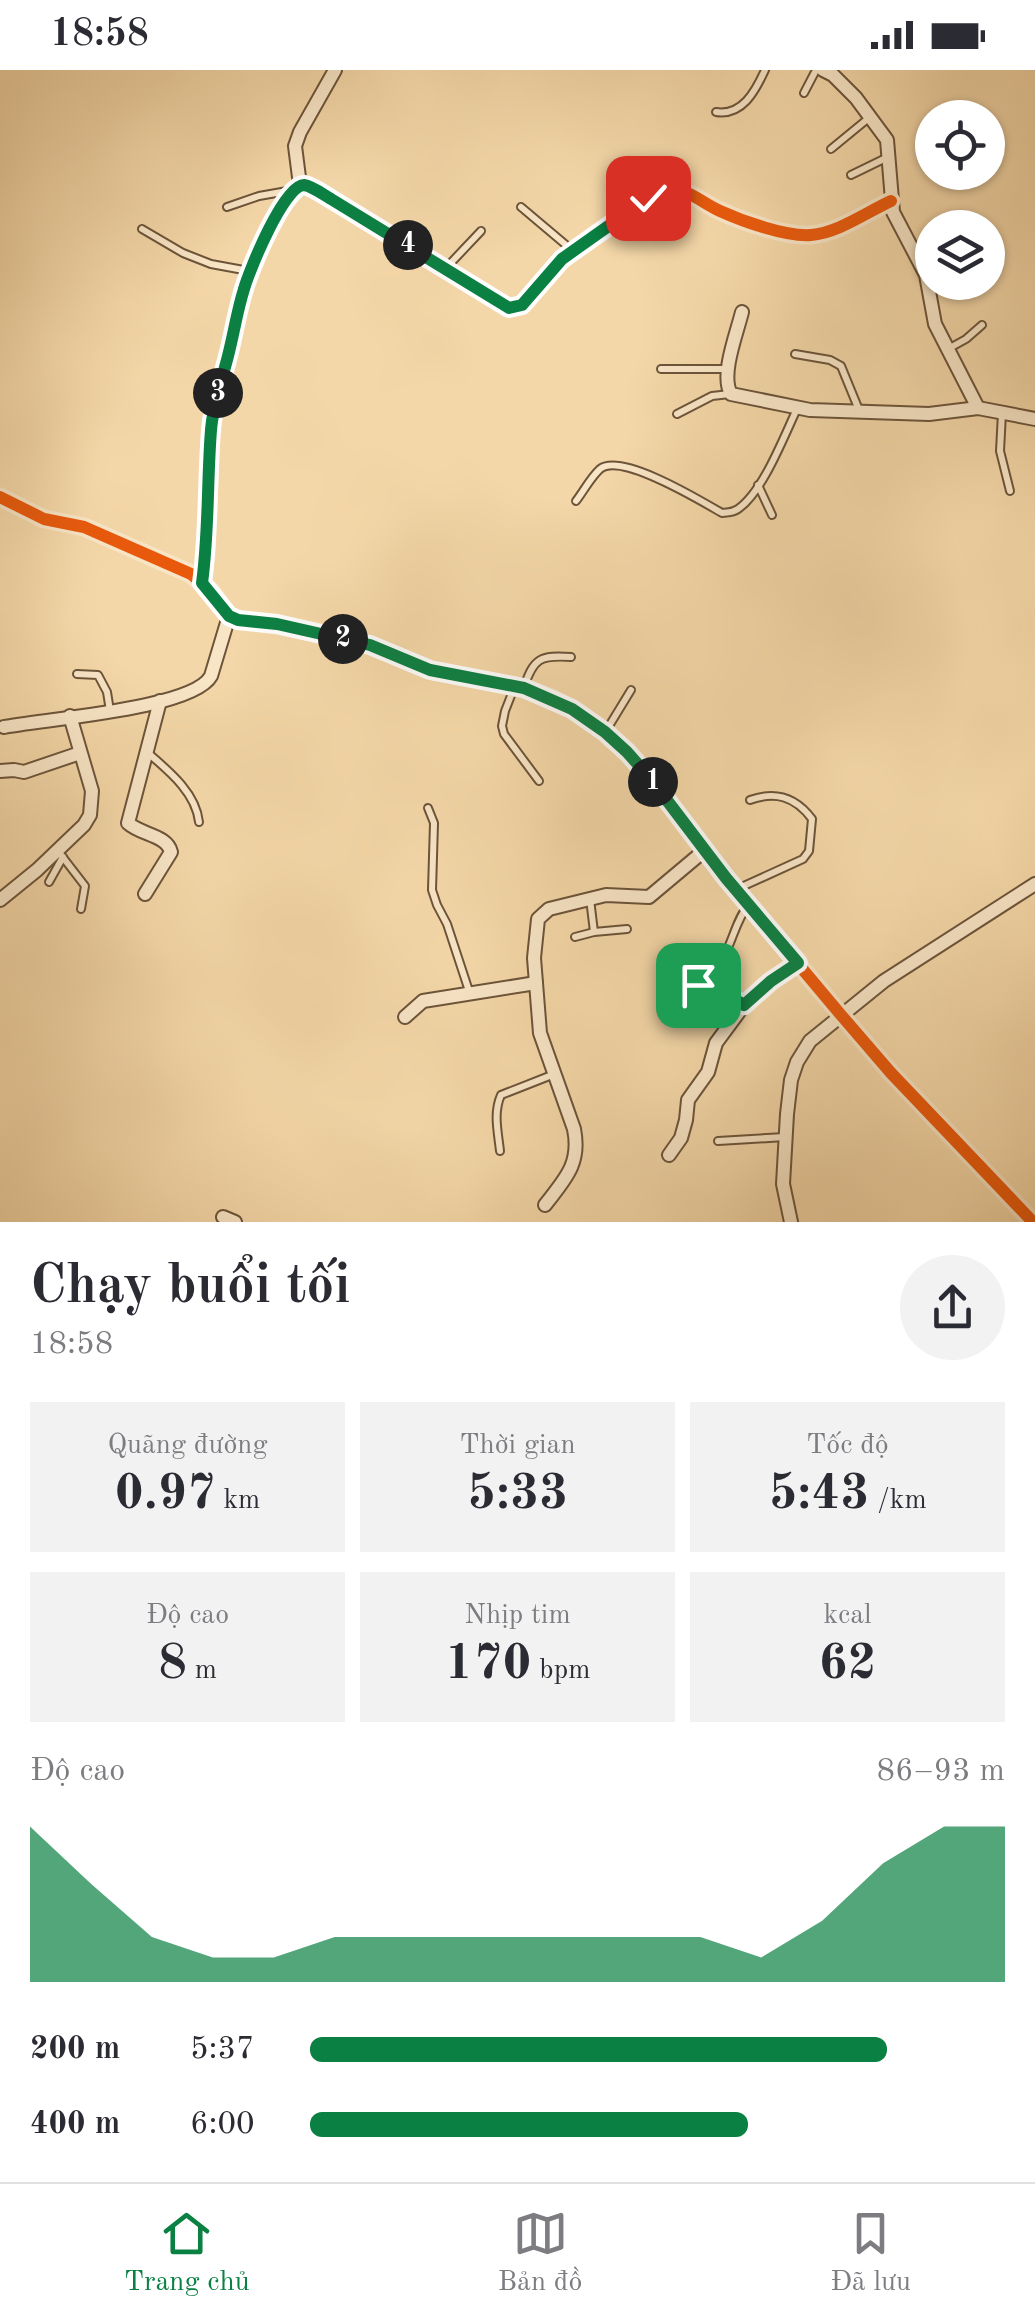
<!DOCTYPE html>
<html lang="vi">
<meta charset="utf-8">
<style>
:root{--surface:#fff;--page:#f2f2f3;--text:#2b2b33;--muted:#7c7c81;--line:#e1e1e2;--accent:#0b8043}
body{margin:0;font-family:"Old Standard TT",serif;background:var(--page);color:var(--text);height:100vh;display:flex;flex-direction:column;font-size:38px;white-space:nowrap}
*{box-sizing:border-box;margin:0}
p{font-size:32px;color:var(--muted)}
.icon{flex:none;width:55px;height:55px;fill:none;stroke:currentColor;stroke-width:2;stroke-linecap:round;stroke-linejoin:round}
.map{position:relative;height:1152px;overflow:hidden}
.side{display:flex;flex-direction:column;background:var(--surface);flex:1}
.side>*{flex:none}
.fabs{position:absolute;left:915px;top:30px;display:grid;gap:20px}
.fabs a{display:grid;place-items:center;width:90px;height:90px;border-radius:50%;background:var(--surface);box-shadow:0 2px 8px #0004;font-size:50px}
.pin{position:absolute;display:grid;place-items:center;width:85px;height:85px;color:#fff;margin:-42px;border-radius:20px;box-shadow:0 5px 15px #0006}
.km{position:absolute;width:50px;height:50px;margin:-25px;border-radius:50%;background:#222;color:#fff;font-size:28px;line-height:50px;text-align:center}
.round{display:grid;place-items:center;flex:none;width:105px;height:105px;border-radius:52px;background:var(--page)}
.head{display:flex;align-items:center;justify-content:space-between;height:170px;padding:0 30px}
h1{font-size:55px;font-weight:600;line-height:75px}
.stats{display:grid;grid-template-columns:repeat(3,1fr);gap:15px;height:170px;padding:10px 30px}
.stats div{display:grid;align-content:center;border-radius:0px;background:var(--page);text-align:center}
.stats b{font-size:50px;font-weight:600}
.stats small{font-size:28px;font-weight:400}
.stats p{font-size:28px}
.chart{height:280px;padding:20px 30px}
.chart p{display:flex;justify-content:space-between}
.chart svg{width:100%;height:180px;margin-top:10px;fill:var(--accent);opacity:.7}
ul{padding:0 30px;list-style:none;font-size:32px}
li{display:grid;grid-template-columns:160px 120px 1fr;align-items:center;height:75px}
li i{height:25px;border-radius:12px;background:var(--accent)}
.status{display:flex;justify-content:space-between;align-items:center;height:70px;padding:0 50px;background:var(--surface);direction:ltr}
.status svg{height:28px;fill:currentColor}
.dock{display:flex;justify-content:space-around;align-items:center;height:140px;border-top:2px solid var(--line);background:var(--surface);font-size:28px;color:var(--muted)}
.dock a{display:grid;justify-items:center;gap:5px}
.dock .selected{color:var(--accent)}
.map>svg:first-child{display:block}
.lines{fill:none;stroke-linecap:round;stroke-linejoin:round}
.lane-casing{stroke:#6c543a;stroke-width:10}
.street-casing{stroke:#6c543a;stroke-width:16}
.lane{stroke:#f8e5c6;stroke-width:6}
.street{stroke:#f8e5c6;stroke-width:12}
.cycleway-casing{stroke:#f8e5c6;stroke-width:19}
.cycleway{stroke:#e8590c;stroke-width:12}
.route-casing{stroke:#fff;stroke-width:20}
.route{stroke:#0b8043;stroke-width:12}
</style>
<div class="status"><b>18:58</b><svg viewBox="0 0 49 12"><path d="M0 12V9h3v3zM5 12V6h3v6zM10 12V3h3v9zM15 12V0h3v12zM26 1h20v11H26zM47 4h2v5h-2z"/></svg></div>
<div class="map">
<svg width="1035" height="1152" viewBox="0 0 1035 1152">
<rect width="100%" height="100%" fill="#f4d7a8"/>
<filter id="stains"><feTurbulence type="fractalNoise" baseFrequency=".002" numOctaves="4"/><feColorMatrix values="0 0 0 0 .2 0 0 0 0 .09 0 0 0 0 .02 0 0 0 .5 -.17"/></filter>
<radialGradient id="worn" r=".72"><stop offset=".6" stop-color="#630" stop-opacity="0"/><stop offset="1" stop-color="#630" stop-opacity=".3"/></radialGradient>
<g class="lines">
<defs>
<g id="lane">
<polyline points="804,23 816,0"/>
<path d="M716,42C742,46 755,22 765,0"/>
<polyline points="831,79 870,47"/>
<polyline points="851,105 888,87"/>
<polyline points="633,106 655,122"/>
<polyline points="227,137 259,126 293,120"/>
<polyline points="521,137 572,180"/>
<polyline points="142,159 183,183 211,194 249,201"/>
<polyline points="446,198 481,161"/>
<polyline points="948,279 966,269 982,255"/>
<polyline points="795,284 830,290 841,296 859,340"/>
<polyline points="661,299 726,299"/>
<polyline points="1002,343 1000,381 1010,421"/>
<polyline points="677,344 712,326 730,324"/>
<polyline points="758,415 772,445"/>
<path d="M576,431C583,422 591,407 600,399C621,382 701,431 722,443C729,442 732,443 738,439C763,422 784,366 797,339"/>
<polyline points="77,604 98,605 107,622 110,641"/>
<path d="M524,617C534,588 540,585 571,587"/>
<polyline points="514,618 505,641 502,656 504,664 539,711"/>
<polyline points="606,661 631,620"/>
<path d="M148,683C169,701 196,723 199,752"/>
<polyline points="428,738 434,753 432,820 437,835 447,854 470,924"/>
<polyline points="58,781 85,816 81,839"/>
<polyline points="49,812 63,787"/>
<path d="M737,819L803,789L809,781L812,749C795,726 775,721 750,730"/>
<polyline points="590,829 594,862"/>
<polyline points="575,867 594,862 627,859"/>
<path d="M724,886C733,870 737,848 748,836"/>
<path d="M683,915C704,910 725,924 743,934"/>
<polyline points="718,1071 785,1067"/>
<path d="M500,1081C498,1062 493,1043 501,1025L552,1005"/>
</g>
<g id="street">
<polyline points="823,0 833,5 856,28 887,70 893,142 926,205 935,254 978,338"/>
<polyline points="300,115 295,76 300,62 335,0"/>
<path d="M742,242C737,263 720,305 731,324L810,340L929,344L978,338L1035,349"/>
<polyline points="0,427 44,449 84,457 191,504 211,521 229,546 237,550 277,555 370,575 430,600 524,619 552,628 572,639 605,662 627,682 650,708 726,808 841,945 891,1003 1033,1152"/>
<path d="M202,513L206,483L211,358L215,331L224,303L244,216L259,179L282,136L300,115H305L331,129L509,238L522,235L563,189L662,120C685,115 700,132 720,141C742,151 786,167 811,165C838,163 867,142 891,131"/>
<path d="M4,657C44,649 193,639 211,606L229,546"/>
<polyline points="0,701 14,700 24,702 80,683"/>
<path d="M145,824L171,782C167,765 141,765 128,753L160,631"/>
<polyline points="0,830 37,800 84,755 90,745 92,721 70,646"/>
<polyline points="405,947 423,931 536,913"/>
<polyline points="669,1085 681,1068 686,1050 688,1030 708,1002 716,973 747,931 771,911 798,893"/>
<path d="M545,1135C565,1109 581,1094 574,1059L540,963L534,888L538,849L549,839L606,825L649,827L705,780"/>
<polyline points="223,1147 235,1152"/>
<polyline points="791,1152 783,1114 787,1044 791,1010 797,992 810,971 884,911 1035,814"/>
</g>
</defs>
<use href="#lane" class="lane-casing"/>
<use href="#street" class="street-casing"/>
<use href="#lane" class="lane"/>
<use href="#street" class="street"/>
<defs>
<g id="cycleway">
<polyline points="0,427 44,449 84,457 191,504 211,521 229,546 237,550 277,555 370,575 430,600 524,619 552,628 572,639 605,662 627,682 650,708 726,808 841,945 891,1003 1033,1152"/>
<path d="M202,513L206,483L211,358L215,331L224,303L244,216L259,179L282,136L300,115H305L331,129L509,238L522,235L563,189L662,120C685,115 700,132 720,141C742,151 786,167 811,165C838,163 867,142 891,131"/>
</g>
</defs>
<use href="#cycleway" class="cycleway-casing"/>
<use href="#cycleway" class="cycleway"/>
</g>
<g class="lines">
<defs>
<path id="route" d="M648,128L562,189L522,235L509,238L331,129C324,125 312,116 304,115C284,115 249,201 244,219C237,241 234,263 228,286C222,310 213,334 211,360C207,411 209,462 202,513L229,546L238,550L277,554L370,575L430,600L524,618L572,639L605,662L627,682L650,708L726,808L798,893L771,911L744,935L722,922L698,915"/>
</defs>
<use href="#route" class="route-casing"/>
<use href="#route" class="route"/>
</g>
<rect width="100%" height="100%" filter="url(#stains)"/>
<rect width="100%" height="100%" fill="url(#worn)"/>
</svg>
<div class="fabs">
<a><svg class="icon" aria-label="locate" viewBox="0 0 24 24"><circle cx="12" cy="12" r="6"/><path d="M12 2v4M12 18v4M2 12h4M18 12h4"/></svg></a>
<a><svg class="icon" aria-label="layers" viewBox="0 0 24 24"><path d="M12 4l9 5-9 5-9-5zM3 14l9 5 9-5"/></svg></a>
</div>
<div class="pin" style="left:698px;top:915px;background:#1e9e55"><svg class="icon" aria-label="arrive" viewBox="0 0 24 24"><path d="M6 21V4h12l-3 4 3 4H6"/></svg></div>
<div class="pin" style="left:648px;top:128px;background:#d93025"><svg class="icon" aria-label="check" viewBox="0 0 24 24"><path d="M5 12l5 5 9-10"/></svg></div>
<b class="km" style="left:653px;top:712px">1</b>
<b class="km" style="left:343px;top:569px">2</b>
<b class="km" style="left:218px;top:323px">3</b>
<b class="km" style="left:408px;top:175px">4</b>
</div>
<section class="side">
<div class="head"><div><h1>Chạy buổi tối</h1><p>18:58</p></div><a class="round"><svg class="icon" aria-label="share" viewBox="0 0 24 24"><path d="M12 15V3M7 8l5-5 5 5M5 13v7h14v-7"/></svg></a></div>
<div class="stats">
<div><p>Quãng đường</p><b>0.97<small> km</small></b></div>
<div><p>Thời gian</p><b>5:33</b></div>
<div><p>Tốc độ</p><b>5:43<small> /km</small></b></div>
</div>
<div class="stats">
<div><p>Độ cao</p><b>8<small> m</small></b></div>
<div><p>Nhịp tim</p><b>170<small> bpm</small></b></div>
<div><p>kcal</p><b>62</b></div>
</div>
<div class="chart"><p><span>Độ cao</span>86–93 m</p>
<svg viewBox="0 0 160 44" preserveAspectRatio="none"><path d="M0 44V6L10 20L20 33L30 38L40 38L50 33L60 33L70 33L80 33L90 33L100 33L110 33L120 38L130 29L140 15L150 6L160 6V44z"/></svg>
</div>
<ul>
<li><b>200 m</b>5:37<i style="width:83%"></i></li>
<li><b>400 m</b>6:00<i style="width:63%"></i></li>
</ul>
</section>
<nav class="dock">
<a class="selected"><svg class="icon" aria-label="home" viewBox="0 0 24 24"><path d="M3 11l9-7 9 7M6 9v11h12V9"/></svg>Trang chủ</a>
<a><svg class="icon" aria-label="map" viewBox="0 0 24 24"><path d="M3 6l6-2 6 2 6-2v14l-6 2-6-2-6 2zM9 4v14M15 6v14"/></svg>Bản đồ</a>
<a><svg class="icon" aria-label="saved" viewBox="0 0 24 24"><path d="M7 4h10v16l-5-4-5 4z"/></svg>Đã lưu</a>
</nav>
